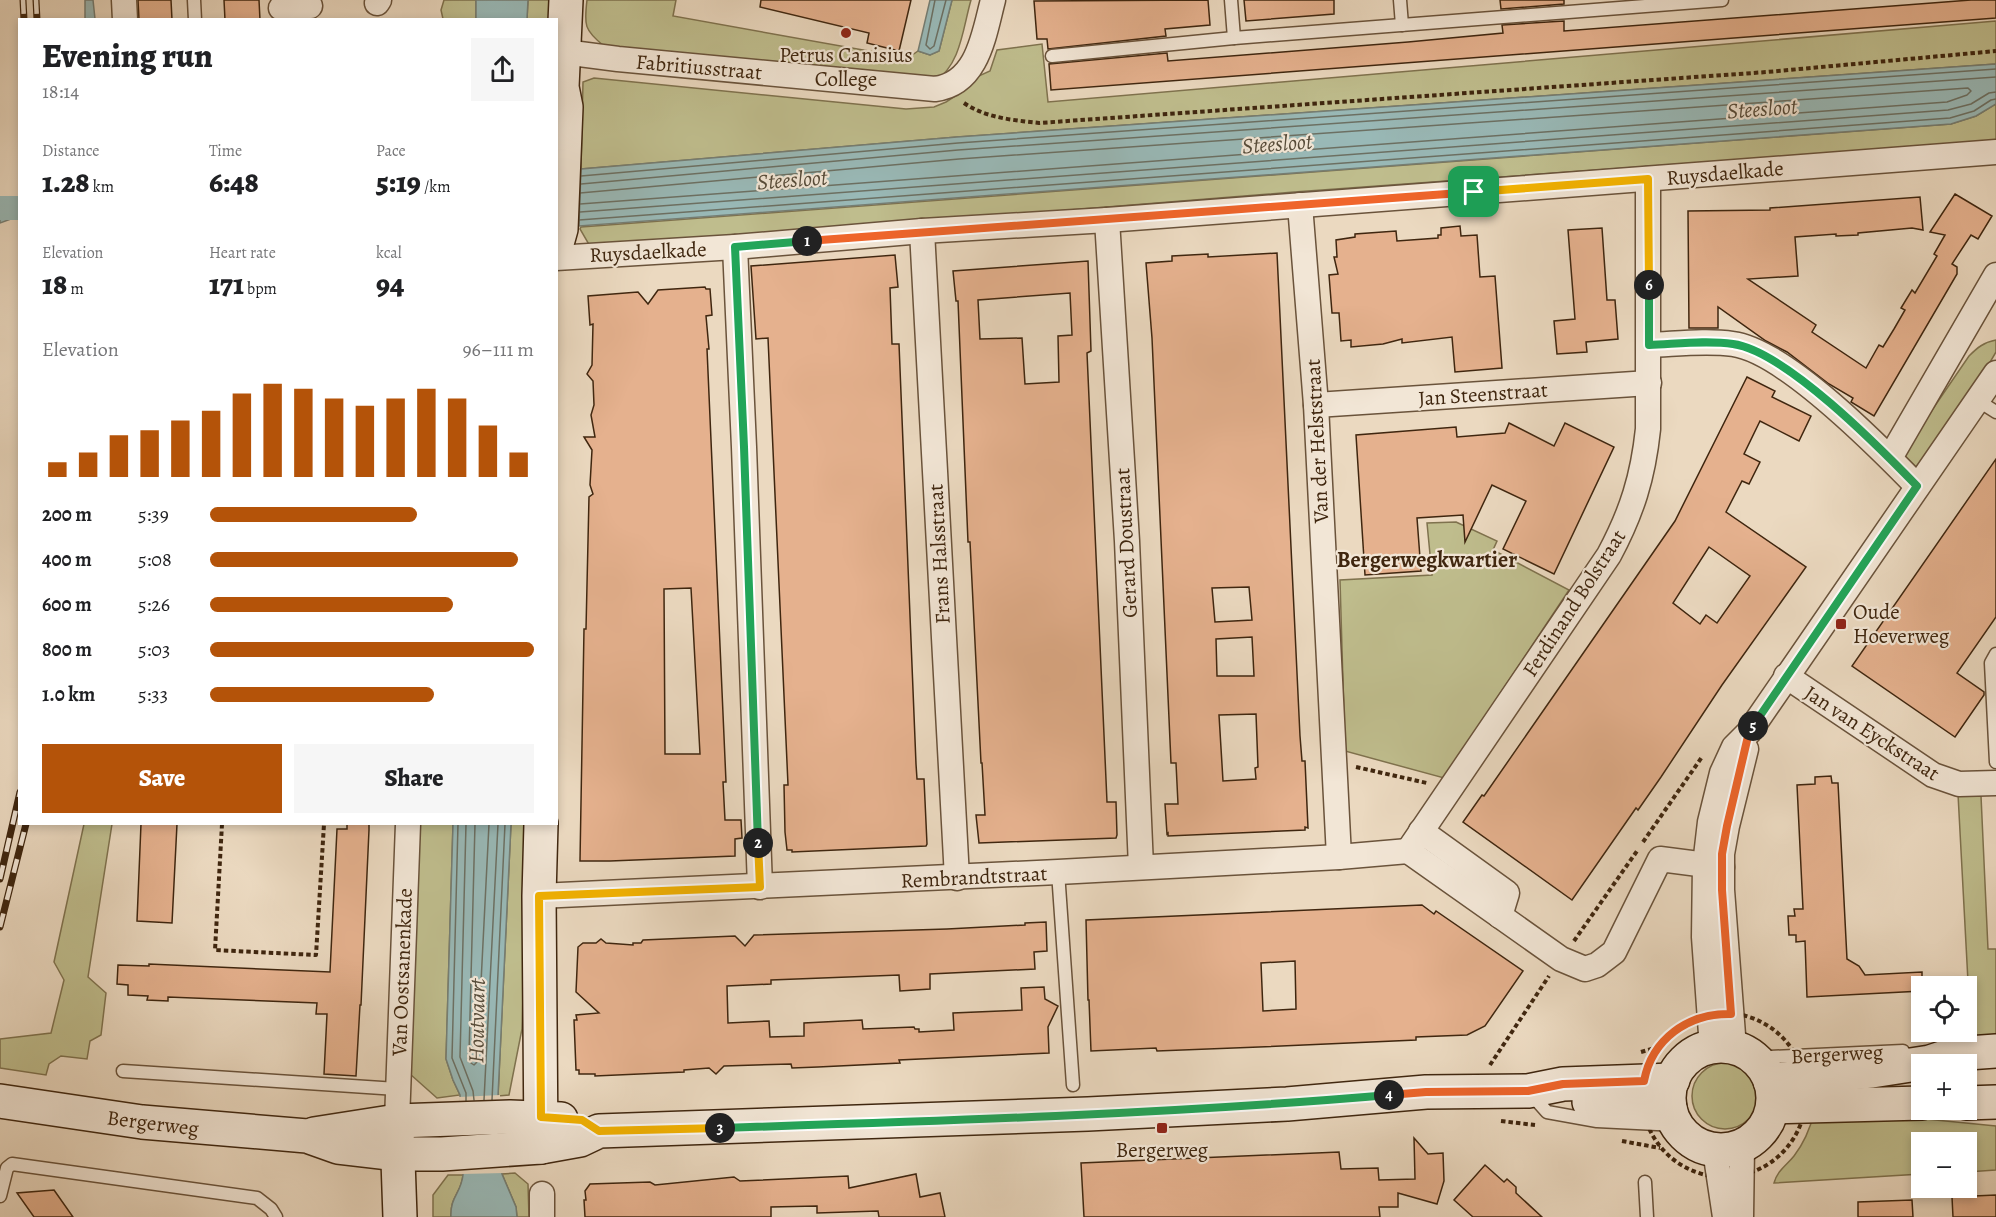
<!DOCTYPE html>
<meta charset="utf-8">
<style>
:root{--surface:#fff;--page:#f6f6f6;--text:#202124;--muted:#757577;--accent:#b45309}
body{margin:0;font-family:Alegreya,serif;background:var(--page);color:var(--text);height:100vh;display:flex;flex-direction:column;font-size:22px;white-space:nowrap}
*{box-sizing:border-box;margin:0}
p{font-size:20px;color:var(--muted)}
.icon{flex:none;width:33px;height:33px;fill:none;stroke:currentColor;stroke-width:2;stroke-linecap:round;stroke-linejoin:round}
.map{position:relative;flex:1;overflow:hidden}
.drawer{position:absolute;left:18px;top:18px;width:540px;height:807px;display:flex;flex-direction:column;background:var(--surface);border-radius:0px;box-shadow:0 3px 9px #0003}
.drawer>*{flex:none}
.tools{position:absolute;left:1911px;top:976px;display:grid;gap:12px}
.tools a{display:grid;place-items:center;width:66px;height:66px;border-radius:0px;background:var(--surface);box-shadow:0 3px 9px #0003;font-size:30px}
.pin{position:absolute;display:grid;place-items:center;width:51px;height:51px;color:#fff;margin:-26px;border-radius:12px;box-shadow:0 3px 9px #0006}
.km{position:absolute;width:30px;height:30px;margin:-15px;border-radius:50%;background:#222;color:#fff;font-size:16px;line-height:30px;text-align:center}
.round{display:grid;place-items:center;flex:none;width:63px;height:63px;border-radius:0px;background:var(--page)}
.overview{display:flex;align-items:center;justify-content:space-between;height:102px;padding:0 24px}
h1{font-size:33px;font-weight:800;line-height:45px}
.stats{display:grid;grid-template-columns:repeat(3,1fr);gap:9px;height:102px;padding:6px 24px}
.stats div{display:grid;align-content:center}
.stats b{font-size:30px;font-weight:800}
.stats small{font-size:16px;font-weight:400}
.stats p{font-size:16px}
.chart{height:168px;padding:12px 24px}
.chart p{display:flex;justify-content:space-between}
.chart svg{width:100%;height:108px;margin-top:6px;stroke:var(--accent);stroke-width:6}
.button{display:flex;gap:12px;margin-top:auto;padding:12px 24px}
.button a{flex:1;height:69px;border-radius:0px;background:var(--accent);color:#fff;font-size:24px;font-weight:800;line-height:69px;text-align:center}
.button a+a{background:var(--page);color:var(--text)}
ul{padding:0 24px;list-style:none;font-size:20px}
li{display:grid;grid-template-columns:96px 72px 1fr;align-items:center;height:45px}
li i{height:15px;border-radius:8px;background:var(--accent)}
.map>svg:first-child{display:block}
.green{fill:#bfbd8d;stroke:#7f724e;stroke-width:1.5}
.water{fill:#99b9b7;stroke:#757e74;stroke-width:1.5}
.pier{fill:#ebd9c0}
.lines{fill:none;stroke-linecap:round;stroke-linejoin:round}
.shore{stroke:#6c7063;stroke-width:1.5}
.canal{stroke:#99b9b7;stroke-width:24}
.building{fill:#e5b18e;stroke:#3f260f;stroke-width:1.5;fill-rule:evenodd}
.lane-casing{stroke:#6a533b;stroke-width:15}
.street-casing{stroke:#6a533b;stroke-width:27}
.secondary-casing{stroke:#3f260f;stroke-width:36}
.path{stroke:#3f260f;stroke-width:4;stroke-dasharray:4.5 3;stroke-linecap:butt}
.lane{stroke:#f2e6d6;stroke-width:12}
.street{stroke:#f2e6d6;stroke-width:24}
.secondary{stroke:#f2e6d6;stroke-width:33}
.rail-casing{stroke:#3f260f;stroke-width:7}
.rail{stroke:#f2e6d6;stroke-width:4.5;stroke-dasharray:14;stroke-linecap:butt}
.split-1-casing{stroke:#fff;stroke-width:12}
.split-2-casing{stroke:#fff;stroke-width:12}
.split-3-casing{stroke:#fff;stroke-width:12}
.split-4-casing{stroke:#fff;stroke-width:12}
.split-5-casing{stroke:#fff;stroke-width:12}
.split-6-casing{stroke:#fff;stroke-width:12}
.split-7-casing{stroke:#fff;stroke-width:12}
.split-1{stroke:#f0652b;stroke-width:8}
.split-2{stroke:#22a559;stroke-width:8}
.split-3{stroke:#f5b400;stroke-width:8}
.split-4{stroke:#22a559;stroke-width:8}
.split-5{stroke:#f0652b;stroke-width:8}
.split-6{stroke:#22a559;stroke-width:8}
.split-7{stroke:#f5b400;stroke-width:8}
.poi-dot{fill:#8f2418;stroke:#f2e6d6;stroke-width:2}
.labels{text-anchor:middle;stroke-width:4.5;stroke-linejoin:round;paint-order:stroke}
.poi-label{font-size:21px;fill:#3f260f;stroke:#f2e6d6}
.street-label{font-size:21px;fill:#3f260f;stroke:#f2e6d6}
.water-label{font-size:22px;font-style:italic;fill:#564b39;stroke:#f2e6d6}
.neighbourhood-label{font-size:22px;font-weight:bold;fill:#3f260f;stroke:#f2e6d6}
</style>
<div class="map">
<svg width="1996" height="1217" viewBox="0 0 1996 1217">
<rect width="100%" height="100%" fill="#ebd9c0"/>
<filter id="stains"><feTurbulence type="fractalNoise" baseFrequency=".00333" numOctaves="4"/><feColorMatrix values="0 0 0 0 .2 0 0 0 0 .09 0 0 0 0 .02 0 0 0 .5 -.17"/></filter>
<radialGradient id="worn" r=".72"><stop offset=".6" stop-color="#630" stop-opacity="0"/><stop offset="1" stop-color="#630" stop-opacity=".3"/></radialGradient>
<g class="green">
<polygon points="444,0 476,0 476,19 443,19 441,10"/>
<polygon points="528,0 559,0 556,20 527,20"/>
<path d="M587,0H676L673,16L908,58L918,51L930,55L939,51L952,0H971C963,27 961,65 935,81L604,46C584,30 584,25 587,0Z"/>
<polygon points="1996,21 1996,64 957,137 581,169 583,82 594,78 906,109 934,107 946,102 957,95 972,79 990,71 997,50 1042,44 1048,102"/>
<polygon points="1996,104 1996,141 1294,192 591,248 580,229 581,227 1951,124 1976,116"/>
<path d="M1996,340V352L1971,395L1916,469L1902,455L1906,448L1969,356C1977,348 1984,342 1996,340Z"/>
<polygon points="1456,522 1497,541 1493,550 1569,590 1444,778 1345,751 1340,580 1432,575 1427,523"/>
<polygon points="1958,794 1981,796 1988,949 1996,949 1996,1036 1971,1038"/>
<polygon points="84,824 112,824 88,977 106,993 101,1035 90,1041 87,1059 61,1056 49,1064 46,1075 0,1068 0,1039 51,1033 64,980 54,962"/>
<polygon points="420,824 453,824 446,1059 453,1080 460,1095 437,1098 410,1074"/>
<polygon points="511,824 528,824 522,1029 509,1095 498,1096"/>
<circle cx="1725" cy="1096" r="33"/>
<path d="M1845,1111L1996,1126V1170L1967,1172L1966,1143H1922L1921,1174L1774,1183C1777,1171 1786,1166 1794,1156C1804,1143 1810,1129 1814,1113Z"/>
<polygon points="515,1173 528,1184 529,1217 517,1217 516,1207 502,1174"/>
<path d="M448,1175H463C461,1194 450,1196 451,1217H433V1195Z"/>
</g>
<g class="water">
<polygon points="85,0 93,0 95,19 85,19"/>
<polygon points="476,0 528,0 527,19 476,19"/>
<polygon points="930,0 952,0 939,51 930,55 918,51"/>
<polygon points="1996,64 1996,104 1976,116 1951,124 579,226 581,169 957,137"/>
<polygon points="0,201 10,203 11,219 0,223"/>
<path d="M453,824H511L498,1096L499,1156L502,1174L516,1207L517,1217H451C450,1196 461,1194 463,1175L460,1095L453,1080L446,1059Z"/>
</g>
<polygon class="pier" points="500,1095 504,1173 462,1174 459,1097"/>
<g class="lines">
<g class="shore">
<polyline points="935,0 926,45 930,49 934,46 946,0"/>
<polyline points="581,176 958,143 1996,69"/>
<polyline points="581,184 958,150 1996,77"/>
<polyline points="580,204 1947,102 1967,95 1971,91 1968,88 959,159 580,193"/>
<polyline points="580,212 1948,110 1971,104 1989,93 1996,92"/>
<polyline points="579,220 1950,118 1974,111 1991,100 1996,99"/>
<polyline points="458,824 452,1058 466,1093 466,1101"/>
<polyline points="466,824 460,1057 473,1091 474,1100"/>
<polyline points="475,824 469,1055 471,1063 474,1065 477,1062 489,824"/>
<polyline points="484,1100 498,824"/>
<polyline points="492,1100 505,824"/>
</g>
<polyline class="canal" points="0,208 20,208"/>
</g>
<g class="building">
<polygon points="138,0 171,0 172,20 139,20"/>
<polygon points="224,0 259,0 260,20 225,20"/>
<polygon points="761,0 911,0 899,51 867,43 869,33 760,7"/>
<polygon points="1208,0 1210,25 1165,29 1166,36 1048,49 1047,39 1037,39 1034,1"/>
<polygon points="1244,0 1334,0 1334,14 1246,21"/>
<polygon points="1500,0 1564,0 1564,4 1501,9"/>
<polygon points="1971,0 1996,0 1996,18 1051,90 1049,64 1167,53 1168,61 1408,42 1503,33 1502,25 1564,21 1564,31"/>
<polygon points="1955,194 1992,216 1978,239 1971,235 1952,264 1957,267 1957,274 1874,416 1851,402 1853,398 1829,384 1787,352 1766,341 1718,307 1718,328 1689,328 1688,211 1770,210 1770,208 1920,197 1923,230 1912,228 1858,233 1858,235 1836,236 1836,234 1795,237 1798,276 1748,279 1816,325 1812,332 1866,368 1879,345 1883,347 1894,329 1905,310 1901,308 1912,290 1915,293 1937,256 1934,254 1945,235 1930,232"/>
<polygon points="1460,226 1461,236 1477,235 1480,277 1495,276 1502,368 1455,372 1452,337 1402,343 1402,339 1383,344 1351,347 1351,340 1341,341 1339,313 1332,313 1329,275 1338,274 1334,257 1337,257 1336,240 1355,237 1355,234 1396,231 1397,241 1438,238 1438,235 1441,235 1441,228"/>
<polygon points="1602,228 1607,300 1615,300 1618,339 1586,342 1587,352 1557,354 1554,321 1575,319 1568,230"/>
<path d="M1277,253L1300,736L1302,761H1305L1308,828L1305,827V830L1168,836V833L1167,834L1165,804H1178L1176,763H1171L1152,338L1146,263L1172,261V256L1208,254V257ZM1249,587L1252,620L1215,622L1212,588ZM1252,637L1254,676H1217L1216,639ZM1256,714L1258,767L1255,768L1256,779L1223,781L1219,715Z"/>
<polygon points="895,255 898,287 890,288 892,344 899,344 916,764 917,779 924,779 927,844 926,846 792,852 792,850 787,850 785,832 784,785 788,785 768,338 756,339 751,266"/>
<path d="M1088,261L1091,351L1087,353L1107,802H1116L1117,835L1116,838L979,843L976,815H985L982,763H981L970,542H968L958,301H956L953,271ZM1070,293L1072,335L1058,336L1059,382L1025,384L1022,338L980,339L978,300Z"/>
<path d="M705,287L706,289H710L712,315L706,316L709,349H707L726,782H723L725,820H741L742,838L735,839V856L610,861H580L584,629H586L589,497L593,494L590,485L592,450L584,437H595L591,415L594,405L593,381L587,374L592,365L593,324L590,325L588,296L638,292L648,304L658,290ZM691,588L700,754H665L664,589Z"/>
<path d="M1747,377L1775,391L1772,397L1811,416L1799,441L1760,421L1744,454L1760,462L1749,484L1742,481L1726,512L1806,567L1722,685L1661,777L1638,810L1636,808L1572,900L1463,822L1482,795L1484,796L1675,521ZM1709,547L1750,576L1717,623L1706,615L1700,624L1673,603Z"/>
<polygon points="1509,423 1554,446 1565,423 1614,447 1554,574 1503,549 1526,501 1492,485 1465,542 1463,515 1417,518 1421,571 1365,575 1356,435 1456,427 1457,437 1505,433"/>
<polygon points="1996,459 1996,617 1957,673 1984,692 1984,695 1955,737 1852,666"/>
<polygon points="1831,776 1832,783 1838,783 1847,959 1859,966 1865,975 1922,972 1922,991 1807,997 1805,941 1796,942 1796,935 1789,935 1788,916 1795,916 1794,909 1803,909 1797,785 1815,784 1815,777"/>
<polygon points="141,824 177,824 172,923 137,921"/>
<polygon points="347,824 369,824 369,830 361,1005 360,1005 356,1076 324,1074 327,1014 316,1014 317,1003 168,997 168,1001 147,1000 148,996 128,995 128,985 117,984 118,965 149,966 149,964 330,972 337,829 347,829"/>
<path d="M1422,905L1434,914L1436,911L1523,971L1485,1026L1467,1035L1416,1037V1040L1259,1047L1157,1051L1156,1048L1091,1051L1089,1000H1088L1086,920ZM1295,961L1296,1009L1263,1011L1261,963Z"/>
<polygon points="1046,922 1047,951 1034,952 1035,969 930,974 930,989 900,991 899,975 771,980 771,984 727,986 728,1023 769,1021 770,1037 804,1036 804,1023 862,1020 863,1029 914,1027 915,1029 919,1029 919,1032 954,1030 953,1013 1022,1010 1021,988 1044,987 1045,999 1058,1006 1048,1027 1049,1053 899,1060 900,1063 818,1067 792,1068 791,1064 724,1066 716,1074 709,1068 684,1070 684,1072 595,1076 595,1074 579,1074 579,1070 576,1070 574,1020 577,1020 576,1015 599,1013 576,992 578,947 583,943 596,943 601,939 606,943 633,945 633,943 641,943 643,940 735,936 745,946 754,935 947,929 1025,925 1025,923"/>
<polygon points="1414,1138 1428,1154 1443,1153 1444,1181 1437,1204 1398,1193 1398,1207 1379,1207 1380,1217 1084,1217 1081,1163 1339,1152 1341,1169 1378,1168 1379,1180 1415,1179"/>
<polygon points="1485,1165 1504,1182 1507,1179 1516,1187 1516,1193 1542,1217 1473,1217 1454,1200"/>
<polygon points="916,1174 920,1197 940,1193 945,1217 879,1217 878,1211 817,1213 817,1206 771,1207 771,1217 585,1217 584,1200 586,1200 585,1191 590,1184 650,1182 655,1185 734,1177 740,1181 848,1176 849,1188"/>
<polygon points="54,1190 73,1217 34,1217 17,1193"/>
<polygon points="1996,1195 1996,1217 1953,1217 1952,1197"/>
<polygon points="1912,1200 1913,1217 1858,1217 1858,1202"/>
</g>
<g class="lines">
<defs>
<g id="lane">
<polyline points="194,0 195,20"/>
<polyline points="1231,0 1234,38"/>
<polyline points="1400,0 1402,25"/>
<polyline points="1052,56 1234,38 1722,0"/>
<polyline points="1977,400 1996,412"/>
<polyline points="1996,654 1991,663 1996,762"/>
<polyline points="1058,872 1073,1085"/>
<polyline points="1756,1060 1770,1057 1903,1051"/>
<polyline points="123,1071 397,1089"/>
<polyline points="1531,1094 1547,1112 1597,1121 1677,1125"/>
<polyline points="1645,1182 1647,1217"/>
<polyline points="0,1196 7,1168 12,1164 257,1198 271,1209 276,1217"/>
</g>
<g id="street">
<polyline points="124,0 125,20"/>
<polyline points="377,3 379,0"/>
<polyline points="281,8 310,6"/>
<path d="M564,52L618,59L935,89C978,84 984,34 993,0"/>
<polyline points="1300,205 1316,405 1339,857"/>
<polyline points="1107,220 1127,541 1141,867"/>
<polyline points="922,231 957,878"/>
<polyline points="735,247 744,447 760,887"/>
<polyline points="556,258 735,247 922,231 1107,220 1996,152"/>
<path d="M1649,345C1676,344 1706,340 1733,344C1785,351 1879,447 1917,486"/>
<polyline points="1316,405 1649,383"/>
<polyline points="1890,458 1996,275"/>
<polyline points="1786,676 1933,775 1959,784 1996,783"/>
<polyline points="1421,831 1507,893 1500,916"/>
<path d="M1408,851L1609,555C1632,512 1643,477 1648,429V179"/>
<polyline points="1408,851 1561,959 1585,969 1597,965 1614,952 1660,859 1722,867"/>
<polyline points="539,896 1058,872 1339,857 1408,851"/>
<polyline points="1712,1048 1704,937 1705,865 1710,822 1722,773 1734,747 1749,732 1996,373"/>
<polyline points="1734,1048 1722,890 1722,854 1727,826 1746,749"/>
<polyline points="397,1121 408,824"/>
<polyline points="1715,1150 1725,1217"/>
<polyline points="542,1194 542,1217"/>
<polyline points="1741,1217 1742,1146"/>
</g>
<g id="secondary">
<polyline points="556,247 561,229 566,107 562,87 566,0"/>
<polyline points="541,824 539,896 541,1147"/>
<circle cx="1721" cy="1098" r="52"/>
<polyline points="1770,1081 1783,1079 1872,1071 1930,1062 1954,1054 1996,1051"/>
<polyline points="0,1101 142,1122 307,1136 338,1147 398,1154 442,1154 541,1147 580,1140 599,1131 1088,1114 1287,1104 1426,1092 1528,1091 1563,1084 1673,1080"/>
<polyline points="1589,1102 1670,1108"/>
<polyline points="1966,1103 1996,1102"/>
<polyline points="1773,1107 1922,1103"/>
<polyline points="397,1132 400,1217"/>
<polyline points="314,1134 397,1121 510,1117 561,1119"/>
</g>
</defs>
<use href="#lane" class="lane-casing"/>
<use href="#street" class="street-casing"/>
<use href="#secondary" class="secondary-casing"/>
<g class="path">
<path d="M964,103C986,118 1013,120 1039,123L1767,72L1996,51"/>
<polyline points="1356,767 1427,783"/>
<polyline points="222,824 215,950 316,955 324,824"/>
<polyline points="1643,842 1702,757"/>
<polyline points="1574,941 1637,851"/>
<circle cx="1724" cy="1095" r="82"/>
<polyline points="1641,1052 1658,1047"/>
<polyline points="1490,1065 1549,976"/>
<polyline points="1501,1121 1535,1125"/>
<polyline points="1622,1141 1660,1148"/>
</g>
<use href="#lane" class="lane"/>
<use href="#street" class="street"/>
<use href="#secondary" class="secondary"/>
<defs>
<g id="rail">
<polyline points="23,0 24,20"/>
<polyline points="36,0 37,20"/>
<polyline points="0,879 20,792"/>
<polyline points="0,927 26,824"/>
</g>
</defs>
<use href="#rail" class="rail-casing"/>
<use href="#rail" class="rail"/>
</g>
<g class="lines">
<defs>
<polyline id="split-1" points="807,241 1474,192"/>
<polyline id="split-2" points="758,843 744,447 735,247 807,241"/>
<polyline id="split-3" points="720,1128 599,1131 582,1120 541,1117 539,896 760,887 758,843"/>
<path id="split-4" d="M720,1128C943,1121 1167,1114 1389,1095"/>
<path id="split-5" d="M1389,1095L1426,1092L1528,1091L1563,1084L1644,1081C1652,1039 1688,1013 1731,1014L1722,890V854L1727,826L1749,732L1753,726"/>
<path id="split-6" d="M1649,285V345C1676,344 1706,340 1733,344C1785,351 1880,448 1917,486L1753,726"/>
<polyline id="split-7" points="1474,192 1648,179 1649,285"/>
</defs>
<use href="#split-1" class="split-1-casing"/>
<use href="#split-2" class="split-2-casing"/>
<use href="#split-3" class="split-3-casing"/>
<use href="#split-4" class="split-4-casing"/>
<use href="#split-5" class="split-5-casing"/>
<use href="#split-6" class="split-6-casing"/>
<use href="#split-7" class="split-7-casing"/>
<use href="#split-1" class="split-1"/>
<use href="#split-2" class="split-2"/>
<use href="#split-3" class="split-3"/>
<use href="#split-4" class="split-4"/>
<use href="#split-5" class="split-5"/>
<use href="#split-6" class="split-6"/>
<use href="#split-7" class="split-7"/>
</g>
<g class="poi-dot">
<circle cx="846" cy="33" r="6"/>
<rect x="1835" y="618" width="12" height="12" rx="3"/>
<rect x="1156" y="1122" width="12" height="12" rx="3"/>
</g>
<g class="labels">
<g class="poi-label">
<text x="846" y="62">Petrus Canisius<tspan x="846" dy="24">College</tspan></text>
<text x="1853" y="619" text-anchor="start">Oude<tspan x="1853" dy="24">Hoeverweg</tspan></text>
<text x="1162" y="1157">Bergerweg</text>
</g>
<g class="street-label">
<text transform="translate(699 67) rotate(5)" y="7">Fabritiusstraat</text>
<text transform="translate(1725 173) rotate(-5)" y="7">Ruysdaelkade</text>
<text transform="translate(648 252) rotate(-3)" y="7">Ruysdaelkade</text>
<text transform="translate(1483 394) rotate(-4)" y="7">Jan Steenstraat</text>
<text transform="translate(1317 441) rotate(-93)" y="7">Van der Helststraat</text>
<text transform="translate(1126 543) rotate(-93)" y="7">Gerard Doustraat</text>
<text transform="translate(939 554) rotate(-93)" y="7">Frans Halsstraat</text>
<text transform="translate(1574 603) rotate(-57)" y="7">Ferdinand Bolstraat</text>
<text transform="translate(1872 733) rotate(33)" y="7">Jan van Eyckstraat</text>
<text transform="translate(974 877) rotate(-3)" y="7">Rembrandtstraat</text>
<text transform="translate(402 972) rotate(-88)" y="7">Van Oostsanenkade</text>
<text transform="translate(1837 1054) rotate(-3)" y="7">Bergerweg</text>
<text transform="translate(153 1123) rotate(7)" y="7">Bergerweg</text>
</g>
<g class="water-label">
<text transform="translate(1762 108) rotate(-4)" y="8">Steesloot</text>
<text transform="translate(1277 143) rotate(-4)" y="8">Steesloot</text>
<text transform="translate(792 179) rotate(-4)" y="8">Steesloot</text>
<text transform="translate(476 1021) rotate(-89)" y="8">Houtvaart</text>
</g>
<g class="neighbourhood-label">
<text x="1427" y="567">Bergerwegkwartier</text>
</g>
</g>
<rect width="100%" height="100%" filter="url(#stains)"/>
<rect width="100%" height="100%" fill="url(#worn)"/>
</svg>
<div class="tools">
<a><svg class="icon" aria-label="locate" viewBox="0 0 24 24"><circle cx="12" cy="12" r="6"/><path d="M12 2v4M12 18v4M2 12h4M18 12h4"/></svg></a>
<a>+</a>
<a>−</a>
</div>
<div class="pin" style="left:1474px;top:192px;background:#1e9e55"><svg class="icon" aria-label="arrive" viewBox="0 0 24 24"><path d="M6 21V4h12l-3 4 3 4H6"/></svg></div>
<b class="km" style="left:807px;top:241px">1</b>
<b class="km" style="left:758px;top:843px">2</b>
<b class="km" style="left:720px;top:1128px">3</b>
<b class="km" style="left:1389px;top:1095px">4</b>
<b class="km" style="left:1753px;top:726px">5</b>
<b class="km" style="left:1649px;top:285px">6</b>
<section class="drawer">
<div class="overview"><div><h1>Evening run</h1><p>18:14</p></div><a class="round"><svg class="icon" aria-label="share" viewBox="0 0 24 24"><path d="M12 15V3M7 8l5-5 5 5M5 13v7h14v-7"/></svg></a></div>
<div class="stats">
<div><p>Distance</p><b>1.28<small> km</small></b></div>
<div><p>Time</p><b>6:48</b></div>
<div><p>Pace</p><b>5:19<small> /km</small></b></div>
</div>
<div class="stats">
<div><p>Elevation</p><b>18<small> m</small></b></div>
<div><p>Heart rate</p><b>171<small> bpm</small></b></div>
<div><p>kcal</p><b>94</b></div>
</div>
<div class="chart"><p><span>Elevation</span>96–111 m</p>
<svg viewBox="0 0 160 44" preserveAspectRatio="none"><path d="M5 44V38M15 44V34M25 44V27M35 44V25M45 44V21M55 44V17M65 44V10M75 44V6M85 44V8M95 44V12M105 44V15M115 44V12M125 44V8M135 44V12M145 44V23M155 44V34"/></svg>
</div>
<ul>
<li><b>200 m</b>5:39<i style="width:64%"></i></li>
<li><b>400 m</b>5:08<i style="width:95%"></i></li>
<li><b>600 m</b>5:26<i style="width:75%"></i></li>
<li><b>800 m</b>5:03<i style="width:100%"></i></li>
<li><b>1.0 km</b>5:33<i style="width:69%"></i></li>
</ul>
<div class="button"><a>Save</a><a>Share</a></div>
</section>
</div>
